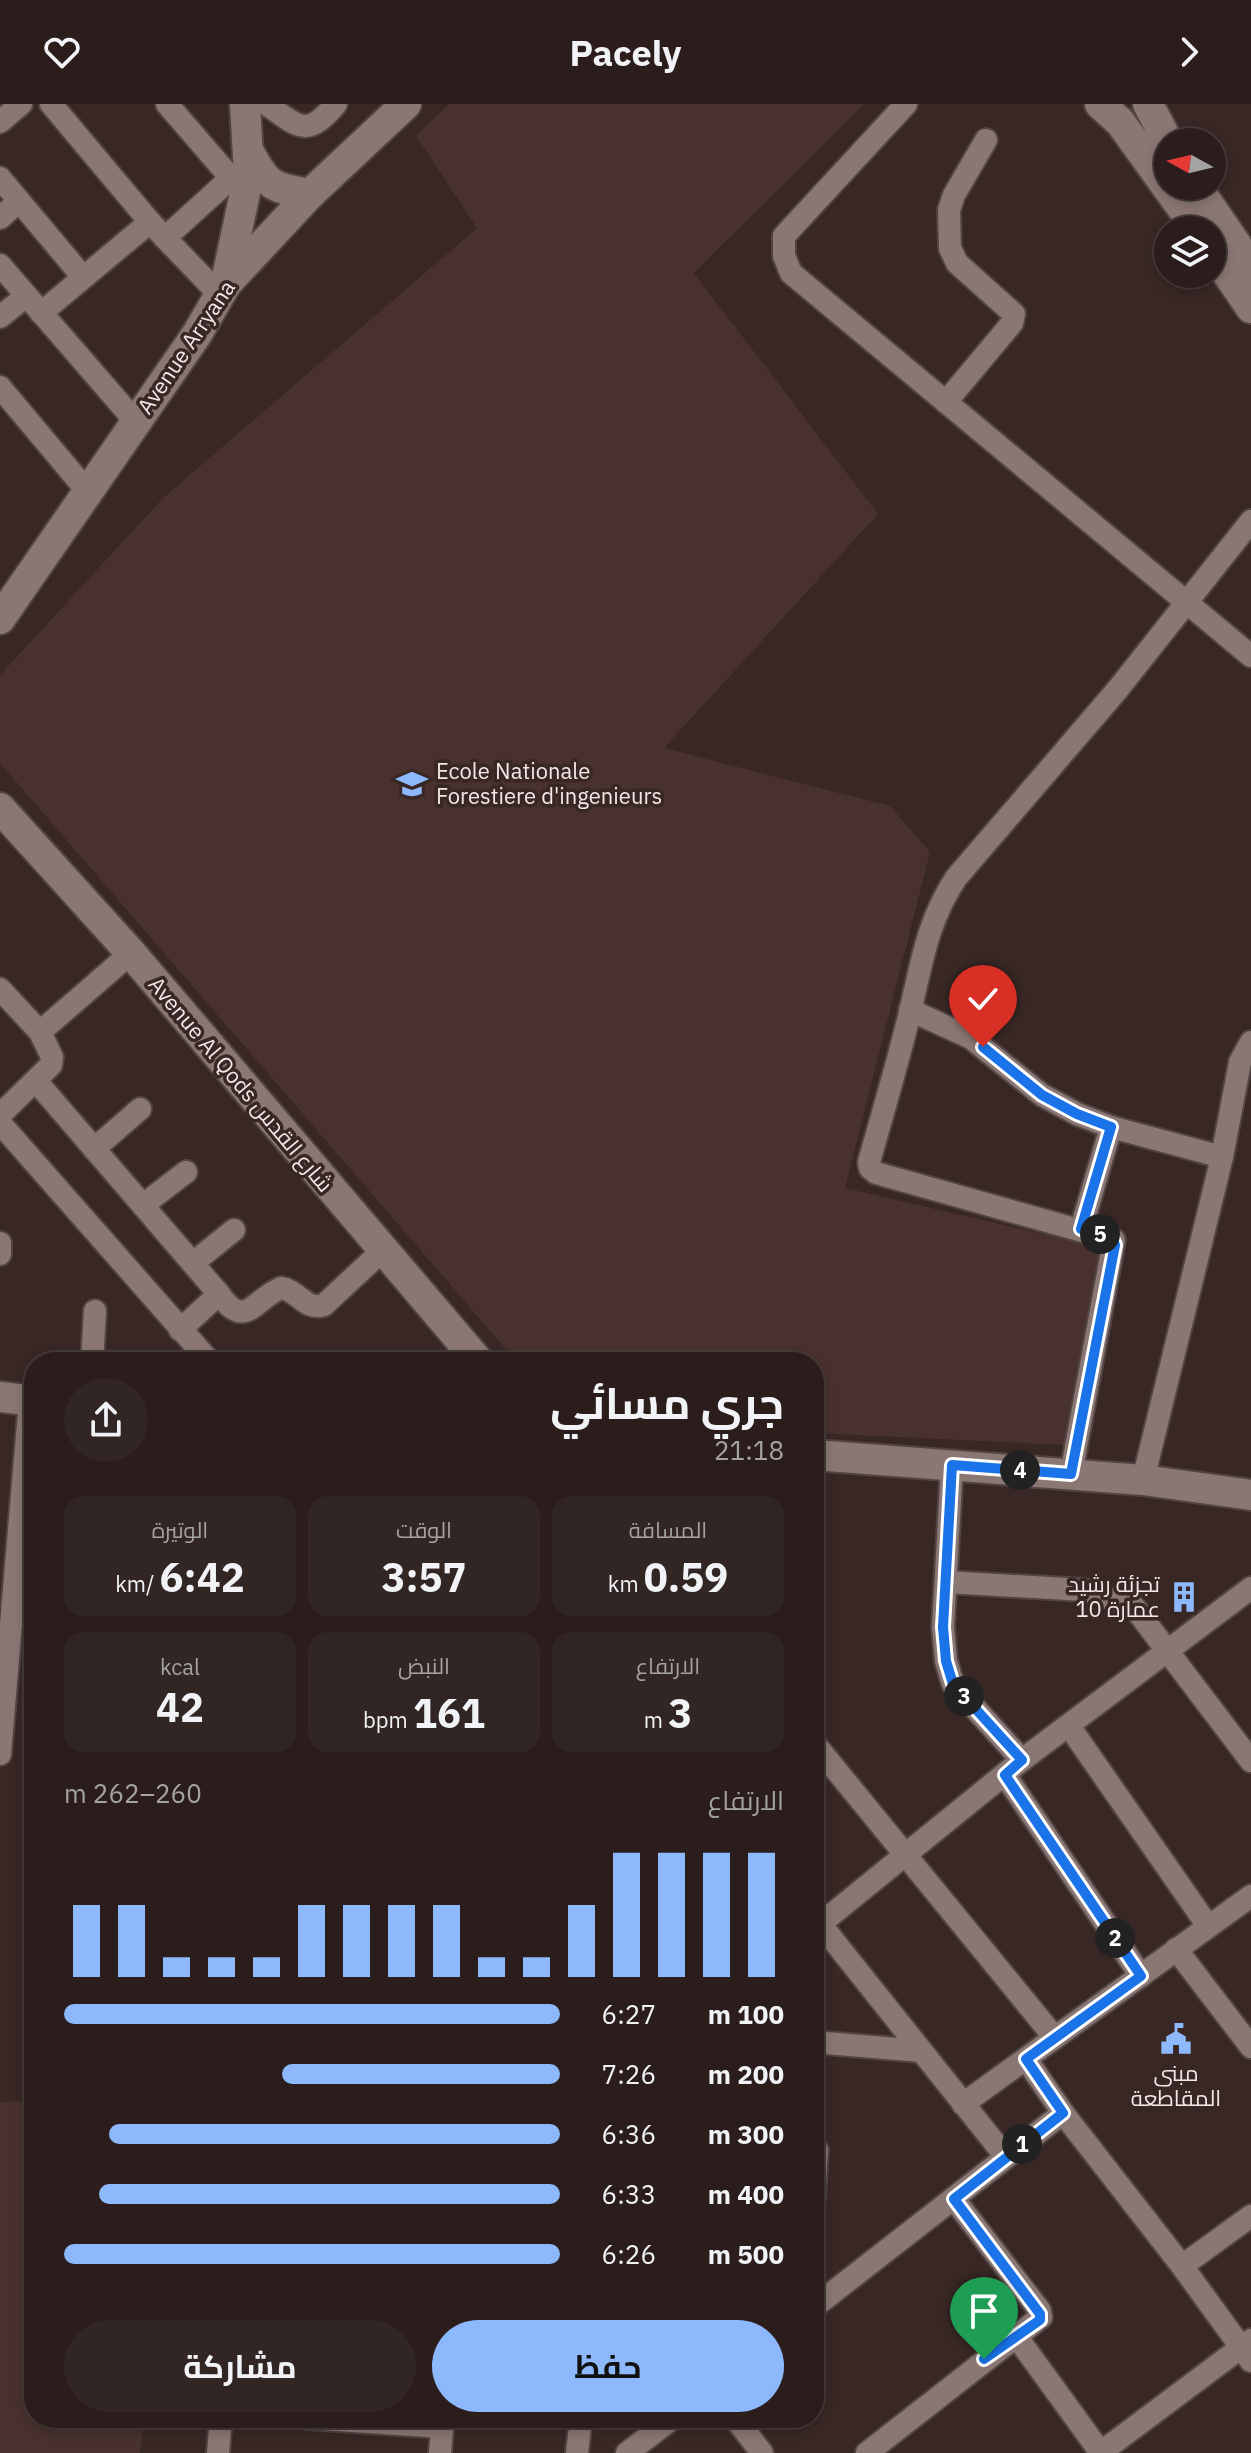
<!DOCTYPE html>
<html lang="ar">
<meta charset="utf-8">
<style>
:root{--surface:#2a1d1c;--page:#322625;--text:#f1f3f6;--muted:#a5a2a3;--line:#463b3b;--accent:#8db9fc}
body{margin:0;font-family:"IBM Plex Sans",Cairo,sans-serif;background:var(--page);color:var(--text);direction:rtl;height:100vh;display:flex;flex-direction:column;font-size:30px;white-space:nowrap}
*{box-sizing:border-box;margin:0}
p{font-size:26px;color:var(--muted)}
.icon{flex:none;width:44px;height:44px;fill:none;stroke:currentColor;stroke-width:2;stroke-linecap:round;stroke-linejoin:round}
.map{position:relative;flex:1;overflow:hidden;direction:ltr}
.panel{position:absolute;left:24px;top:1248px;width:800px;height:1076px;display:flex;flex-direction:column;background:var(--surface);border-radius:32px;box-shadow:0 4px 12px #0003,0 0 0 2px var(--line);direction:rtl}
.panel>*{flex:none}
.needle{width:52px;rotate:278deg}
.tools{position:absolute;left:1154px;top:24px;display:grid;gap:16px}
.tools a{display:grid;place-items:center;width:72px;height:72px;border-radius:50%;background:var(--surface);box-shadow:0 4px 12px #0003,0 0 0 2px var(--line);font-size:40px}
.pin{position:absolute;display:grid;place-items:center;width:68px;height:68px;color:#fff;margin:-82px -34px;border-radius:50% 50% 50% 0;rotate:-45deg;box-shadow:0 0 8px #0007}
.pin .icon{rotate:45deg}
.km{position:absolute;width:40px;height:40px;margin:-20px;border-radius:50%;background:#222;color:#fff;font-size:22px;line-height:40px;text-align:center}
.round{display:grid;place-items:center;flex:none;width:84px;height:84px;border-radius:42px;background:var(--page)}
.summary{display:flex;align-items:center;justify-content:space-between;height:136px;padding:0 40px}
h1{font-size:44px;font-weight:700;line-height:60px}
.figures{display:grid;grid-template-columns:repeat(3,1fr);gap:12px;height:136px;padding:8px 40px}
.figures div{display:grid;align-content:center;border-radius:20px;background:var(--page);text-align:center}
.figures b{font-size:40px;font-weight:700}
.figures small{font-size:22px;font-weight:400}
.figures p{font-size:22px}
.chart{height:224px;padding:16px 40px}
.chart p{display:flex;justify-content:space-between}
.chart svg{width:100%;height:144px;margin-top:8px;stroke:var(--accent);stroke-width:6}
.button{display:flex;gap:16px;margin-top:auto;padding:16px 40px}
.button a{flex:1;height:92px;border-radius:48px;background:var(--accent);color:#111;font-size:32px;font-weight:700;line-height:92px;text-align:center}
.button a+a{background:var(--page);color:var(--text)}
ul{padding:0 40px;list-style:none;font-size:26px}
li{display:grid;grid-template-columns:128px 96px 1fr;align-items:center;height:60px}
li i{height:20px;border-radius:10px;background:var(--accent)}
header{display:flex;justify-content:space-between;align-items:center;height:104px;padding:0 40px;background:var(--surface);font-size:36px;font-weight:700}
.map>svg:first-child{display:block}
.built{fill:#48312e}
.lines{fill:none;stroke-linecap:round;stroke-linejoin:round}
.street-casing{stroke:#514442;stroke-width:26}
.secondary-casing{stroke:#514442;stroke-width:34}
.street{stroke:#8a7673;stroke-width:22}
.secondary{stroke:#8a7673;stroke-width:30}
.route-casing{stroke:#fff;stroke-width:16}
.route{stroke:#1a73e8;stroke-width:10}
.labels{text-anchor:middle;stroke-width:7;stroke-linejoin:round;paint-order:stroke}
.street-label{font-size:22px;fill:#f3e8e6;stroke:#382725}
.poi-label{font-size:22px;fill:#f3e8e6;stroke:#382725;text-anchor:start}
</style>
<header><svg class="icon" aria-label="forward" viewBox="0 0 24 24"><path d="M9 5l7 7-7 7"/></svg>Pacely<svg class="icon" aria-label="heart" viewBox="0 0 24 24"><path d="M12 20l-8-8c-3-5 5-10 8-4 3-6 11-1 8 4z"/></svg></header>
<div class="map">
<svg width="1251" height="2349" viewBox="0 0 1251 2349">
<rect width="100%" height="100%" fill="#382725"/>
<g class="built">
<polygon points="449,0 864,0 694,169 878,410 664,644 890,702 930,748 845,1084 1108,1145 1064,1341 814,1329 814,1258 517,1258 0,659 0,571 163,394 477,124 416,32"/>
<polygon points="34,1997 34,2314 144,2314 140,2349 0,2349 0,1998"/>
</g>
<g class="lines">
<defs>
<g id="street">
<polyline points="51,0 150,118"/>
<polyline points="167,0 231,74 243,79"/>
<path d="M266,0C299,23 306,35 336,0"/>
<polyline points="906,0 784,132 784,152 791,169 1251,552"/>
<polyline points="0,18 21,0"/>
<polyline points="0,74 82,172"/>
<polyline points="0,114 19,97"/>
<polyline points="165,134 219,190"/>
<polyline points="0,161 136,318"/>
<polyline points="41,209 150,118 165,134 231,74"/>
<polyline points="0,213 25,193"/>
<polyline points="0,283 88,388"/>
<polyline points="946,298 1012,219 1014,210 957,159 950,144 949,106 954,91 986,36"/>
<polyline points="0,885 40,928"/>
<polyline points="910,906 971,934 1042,991 1077,1010 1111,1023 1222,1053"/>
<polyline points="36,977 219,1190 180,1226"/>
<polyline points="0,1011 51,961 52,953 40,928 131,849"/>
<polyline points="0,1019 210,1258"/>
<polyline points="94,1045 140,1005"/>
<polyline points="143,1101 186,1068"/>
<polyline points="1081,1125 1111,1023"/>
<polyline points="0,1139 0,1150"/>
<polyline points="193,1159 234,1126"/>
<path d="M219,1190C245,1227 253,1196 281,1184C298,1186 305,1207 324,1201L382,1147"/>
<polyline points="92,1258 95,1207"/>
<polyline points="952,1361 943,1523 946,1557 953,1580 1022,1656"/>
<path d="M1071,1370L1114,1136L876,1069L870,1064L869,1058C883,1008 898,958 910,908C922,858 927,818 956,774L1118,585L1251,417"/>
<polyline points="1143,1376 1222,1053 1240,958 1251,938"/>
<polyline points="946,1478 1084,1486 1134,1503 1251,1657"/>
<polyline points="1069,1622 1208,1822"/>
<polyline points="814,1639 1055,1934"/>
<polyline points="0,1650 30,1297"/>
<polyline points="1005,1671 1141,1872"/>
<polyline points="814,1812 1006,2053"/>
<polyline points="820,1820 1022,1656 1251,1484"/>
<polyline points="1176,1845 1251,1943"/>
<polyline points="814,1938 921,1947"/>
<polyline points="1026,1955 1063,2009 1182,2162 1251,2257"/>
<polyline points="963,2000 1251,1792"/>
<polyline points="814,2042 817,2046 814,2094"/>
<polyline points="1182,2162 1251,2112"/>
<polyline points="814,2203 1063,2009"/>
<polyline points="1016,2232 1101,2349"/>
<polyline points="307,2314 442,2323"/>
<polyline points="735,2314 762,2349"/>
<polyline points="218,2349 221,2314"/>
<polyline points="440,2349 443,2314"/>
<polyline points="577,2349 581,2314"/>
<polyline points="627,2349 673,2314"/>
<polyline points="867,2349 1041,2213 1040,2207 954,2095"/>
<polyline points="1100,2349 1251,2236"/>
</g>
<g id="secondary">
<polyline points="1100,0 1120,18 1198,126"/>
<polyline points="1148,0 1168,38"/>
<path d="M249,48C267,82 272,84 310,90"/>
<polyline points="1196,82 1251,162"/>
<polyline points="1212,147 1251,204"/>
<polyline points="226,178 249,70 245,0"/>
<polyline points="0,515 197,230 226,180 310,90 406,0"/>
<polyline points="0,704 131,849 479,1258"/>
<polyline points="0,1293 34,1297"/>
<polyline points="814,1351 1143,1376 1251,1391"/>
</g>
</defs>
<use href="#street" class="street-casing"/>
<use href="#secondary" class="secondary-casing"/>
<use href="#street" class="street"/>
<use href="#secondary" class="secondary"/>
</g>
<g class="lines">
<defs>
<polyline id="route" points="983,943 1042,991 1077,1010 1111,1023 1081,1125 1112,1134 1115,1141 1071,1370 952,1361 943,1523 946,1557 953,1580 1022,1656 1005,1671 1141,1872 1026,1955 1063,2009 954,2095 1040,2210 1040,2216 984,2255"/>
</defs>
<use href="#route" class="route-casing"/>
<use href="#route" class="route"/>
</g>
<defs>
<symbol id="university-bare" viewBox="-9 -9 18 18"><path d="M0-5L7-2L0 1L-7-2ZM-4 1L0 2.5L4 1V4Q0 6-4 4Z" fill="#8db9fc" stroke="#382725" stroke-width="2.5" paint-order="stroke"/></symbol>
<symbol id="building-bare" viewBox="-9 -9 18 18"><path d="M-4-6H4V6H1V3H-1V6H-4ZM-2.5-4.3h1.7v1.8h-1.7ZM.8-4.3h1.7v1.8H.8ZM-2.5-1h1.7V.8h-1.7ZM.8-1h1.7V.8H.8Z" fill="#8db9fc" stroke="#382725" stroke-width="2.5" paint-order="stroke"/></symbol>
<symbol id="civic-bare" viewBox="-9 -9 18 18"><path d="M-.6-6.5H3V-4.5H.6V-3L4-1V1h2V6H-6V1h2V-1L-.6-3ZM-1.2 2.5V6h2.4V2.5Z" fill="#8db9fc" stroke="#382725" stroke-width="2.5" paint-order="stroke"/></symbol>
</defs>
<g fill-rule="evenodd">
<use href="#university-bare" x="390" y="658" width="44" height="44"/>
<use href="#building-bare" x="1162" y="1471" width="44" height="44"/>
<use href="#civic-bare" x="1154" y="1913" width="44" height="44"/>
</g>
<g class="labels">
<g class="street-label">
<text transform="translate(186 243) rotate(-56)" y="8">Avenue Arryana</text>
<text transform="translate(241 980) rotate(50)" y="8">Avenue Al Qods شارع القدس</text>
</g>
<g class="poi-label">
<text x="436" y="675">Ecole Nationale<tspan x="436" dy="25">Forestiere d'ingenieurs</tspan></text>
<text x="1160" y="1488" text-anchor="end">تجزئة رشيد<tspan x="1160" dy="25">عمارة 10</tspan></text>
<text x="1176" y="1977" text-anchor="middle">مبنى<tspan x="1176" dy="25">المقاطعة</tspan></text>
</g>
</g>
</svg>
<div class="tools">
<a><svg class="needle" viewBox="-14 -14 28 28"><path d="M0-13l5 13h-10z" fill="#e53935"/><path d="M0 13l5-13h-10z" fill="#a5a2a3"/></svg></a>
<a><svg class="icon" aria-label="layers" viewBox="0 0 24 24"><path d="M12 4l9 5-9 5-9-5zM3 14l9 5 9-5"/></svg></a>
</div>
<div class="pin" style="left:984px;top:2255px;background:#1e9e55"><svg class="icon" aria-label="arrive" viewBox="0 0 24 24"><path d="M6 21V4h12l-3 4 3 4H6"/></svg></div>
<div class="pin" style="left:983px;top:943px;background:#d93025"><svg class="icon" aria-label="check" viewBox="0 0 24 24"><path d="M5 12l5 5 9-10"/></svg></div>
<b class="km" style="left:1022px;top:2040px">1</b>
<b class="km" style="left:1115px;top:1834px">2</b>
<b class="km" style="left:964px;top:1592px">3</b>
<b class="km" style="left:1020px;top:1366px">4</b>
<b class="km" style="left:1100px;top:1130px">5</b>
<section class="panel">
<div class="summary"><div><h1>جري مسائي</h1><p>21:18</p></div><a class="round"><svg class="icon" aria-label="share" viewBox="0 0 24 24"><path d="M12 15V3M7 8l5-5 5 5M5 13v7h14v-7"/></svg></a></div>
<div class="figures">
<div><p>المسافة</p><b>0.59<small> km</small></b></div>
<div><p>الوقت</p><b>3:57</b></div>
<div><p>الوتيرة</p><b>6:42<small> /km</small></b></div>
</div>
<div class="figures">
<div><p>الارتفاع</p><b>3<small> m</small></b></div>
<div><p>النبض</p><b>161<small> bpm</small></b></div>
<div><p>kcal</p><b>42</b></div>
</div>
<div class="chart"><p><span>الارتفاع</span>260–262 m</p>
<svg viewBox="0 0 160 44" preserveAspectRatio="none"><path d="M5 44V22M15 44V22M25 44V38M35 44V38M45 44V38M55 44V22M65 44V22M75 44V22M85 44V22M95 44V38M105 44V38M115 44V22M125 44V6M135 44V6M145 44V6M155 44V6"/></svg>
</div>
<ul>
<li><b>100 m</b>6:27<i style="width:100%"></i></li>
<li><b>200 m</b>7:26<i style="width:56%"></i></li>
<li><b>300 m</b>6:36<i style="width:91%"></i></li>
<li><b>400 m</b>6:33<i style="width:93%"></i></li>
<li><b>500 m</b>6:26<i style="width:100%"></i></li>
</ul>
<div class="button"><a>حفظ</a><a>مشاركة</a></div>
</section>
</div>
